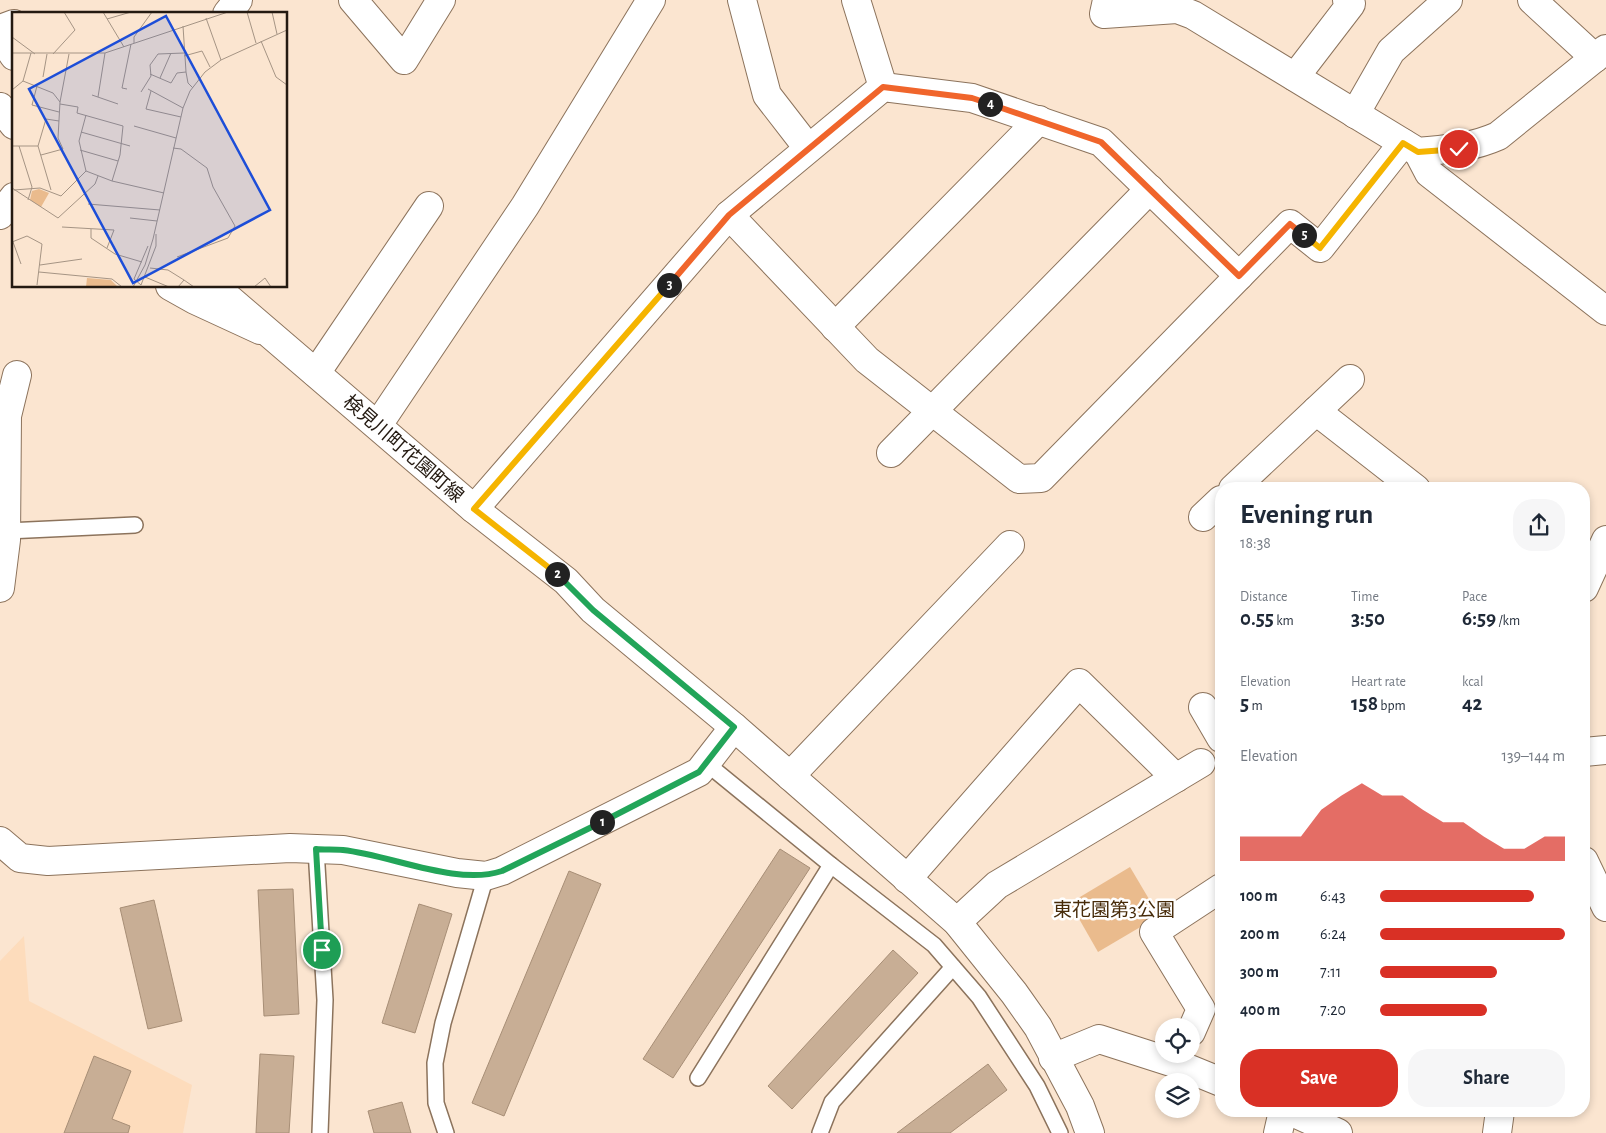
<!DOCTYPE html>
<meta charset="utf-8">
<style>
:root{--surface:#fff;--page:#f6f6f7;--text:#1f2937;--muted:#747a83;--accent:#d93025}
body{margin:0;font-family:"Alegreya Sans","Noto Sans JP",sans-serif;background:var(--page);color:var(--text);height:100vh;display:flex;flex-direction:column;font-size:19px;white-space:nowrap}
*{box-sizing:border-box;margin:0}
p{font-size:16px;color:var(--muted)}
.icon{flex:none;width:28px;height:28px;fill:none;stroke:currentColor;stroke-width:2;stroke-linecap:round;stroke-linejoin:round}
.map{position:relative;flex:1;overflow:hidden}
.panel{position:absolute;left:1215px;top:482px;width:375px;height:635px;display:flex;flex-direction:column;background:var(--surface);border-radius:20px;box-shadow:0 2px 8px #0003}
.panel>*{flex:none}
.fabs{position:absolute;left:1155px;top:1018px;display:grid;gap:10px}
.fabs a{display:grid;place-items:center;width:45px;height:45px;border-radius:50%;background:var(--surface);box-shadow:0 2px 8px #0003;font-size:25px}
.pin{position:absolute;display:grid;place-items:center;width:42px;height:42px;color:#fff;margin:-21px;border:2px solid #fff;border-radius:50%;box-shadow:0 1px 5px #0007}
.km{position:absolute;width:25px;height:25px;margin:-12px;border-radius:50%;background:#222;color:#fff;font-size:14px;line-height:25px;text-align:center}
.round{display:grid;place-items:center;flex:none;width:52px;height:52px;border-radius:20px;background:var(--page)}
.summary{display:flex;align-items:center;justify-content:space-between;height:85px;padding:0 25px}
h1{font-size:28px;font-weight:600;line-height:38px}
.figures{display:grid;grid-template-columns:repeat(3,1fr);gap:8px;height:85px;padding:5px 25px}
.figures div{display:grid;align-content:center}
.figures b{font-size:21px;font-weight:600}
.figures small{font-size:14px;font-weight:400}
.figures p{font-size:14px}
.chart{height:140px;padding:10px 25px}
.chart p{display:flex;justify-content:space-between}
.chart svg{width:100%;height:90px;margin-top:5px;fill:var(--accent);opacity:.7}
.cta{display:flex;gap:10px;margin-top:auto;padding:10px 25px}
.cta a{flex:1;height:58px;border-radius:20px;background:var(--accent);color:#fff;font-size:20px;font-weight:600;line-height:58px;text-align:center}
.cta a+a{background:var(--page);color:var(--text)}
ul{padding:0 25px;list-style:none;font-size:16px}
li{display:grid;grid-template-columns:80px 60px 1fr;align-items:center;height:38px}
li i{height:12px;border-radius:6px;background:var(--accent)}
.map>svg:first-child{display:block}
.built{fill:#fddcbc}
.green{fill:#eabb8d}
.building{fill:#c8ae95;stroke:#a78e76}
.lines{fill:none;stroke-linecap:round;stroke-linejoin:round}
.lane-casing{stroke:#8c735c;stroke-width:18}
.street-casing{stroke:#8c735c;stroke-width:30}
.secondary-casing{stroke:#8c735c;stroke-width:30}
.lane{stroke:#fff;stroke-width:15}
.street{stroke:#fff;stroke-width:28}
.secondary{stroke:#fff;stroke-width:28}
.split-1-casing{stroke:#fff;stroke-width:10}
.split-2-casing{stroke:#fff;stroke-width:10}
.split-3-casing{stroke:#fff;stroke-width:10}
.split-4-casing{stroke:#fff;stroke-width:10}
.split-5-casing{stroke:#fff;stroke-width:10}
.split-6-casing{stroke:#fff;stroke-width:10}
.split-1{stroke:#22a559;stroke-width:6}
.split-2{stroke:#22a559;stroke-width:6}
.split-3{stroke:#f5b400;stroke-width:6}
.split-4{stroke:#f0652b;stroke-width:6}
.split-5{stroke:#f0652b;stroke-width:6}
.split-6{stroke:#f5b400;stroke-width:6}
.labels{text-anchor:middle;stroke-width:5;stroke-linejoin:round;paint-order:stroke}
.street-label{font-size:19px;fill:#241a11;stroke:#fff}
.park-label{font-size:19px;fill:#472b09;stroke:#fff}
.inset-road{fill:none;stroke:#a59484;stroke-width:1}
.view{fill:#1d4ed8;fill-opacity:0.15;stroke:#1d4ed8;stroke-width:2.5}
.inset-edge{fill:none;stroke:#241a11;stroke-width:2.5}
</style>
<div class="map">
<svg width="1606" height="1133" viewBox="0 0 1606 1133">
<rect width="100%" height="100%" fill="#fbe5d0"/>
<polygon class="built" points="24,936 29,1001 192,1085 183,1133 0,1133 0,961"/>
<polygon class="green" points="1130,867 1159,916 1098,952 1070,903"/>
<g class="building">
<polygon points="780,849 810,868 673,1078 643,1059"/>
<polygon points="569,871 601,884 504,1116 472,1103"/>
<polygon points="293,889 299,1014 264,1016 258,890"/>
<polygon points="154,900 182,1021 148,1029 120,908"/>
<polygon points="419,904 452,914 415,1033 382,1023"/>
<polygon points="893,950 918,973 792,1109 768,1086"/>
<polygon points="260,1054 294,1056 289,1133 256,1133"/>
<polygon points="94,1056 131,1071 112,1119 130,1126 128,1133 64,1133"/>
<polygon points="988,1064 1007,1090 950,1133 897,1133"/>
<polygon points="402,1102 411,1133 374,1133 368,1111"/>
</g>
<g class="lines">
<defs>
<g id="lane">
<polyline points="7,531 135,525"/>
<polyline points="706,763 831,865 934,945 979,997 1037,1086 1060,1133"/>
<polyline points="316,849 325,1000 320,1133"/>
<polyline points="698,1078 831,865"/>
<polyline points="446,1133 436,1103 435,1063 443,1023 486,876"/>
<polyline points="820,1133 832,1102 953,967"/>
</g>
<g id="street">
<polyline points="353,0 404,60 441,0"/>
<polyline points="742,0 767,95 808,148"/>
<polyline points="856,0 883,87"/>
<path d="M1107,0L1104,14L1177,9L1193,15L1418,152C1447,149 1471,148 1498,136L1606,49"/>
<polyline points="1532,0 1595,58"/>
<polyline points="227,14 238,0"/>
<polyline points="0,29 14,24"/>
<polyline points="1295,77 1351,4 1347,0"/>
<polyline points="0,107 14,125"/>
<polyline points="1355,114 1391,51 1448,0"/>
<polyline points="1418,152 1429,173 1606,311"/>
<polyline points="0,215 14,197"/>
<polyline points="729,215 867,360 1019,479 1041,478 1290,224 1320,248 1403,143"/>
<polyline points="170,286 195,300 260,330"/>
<polyline points="835,327 1039,120"/>
<polyline points="316,373 429,206"/>
<polyline points="1316,411 1416,489"/>
<polyline points="378,425 525,206 651,0"/>
<polyline points="891,453 1150,189"/>
<polyline points="1233,489 1350,379"/>
<polyline points="474,509 729,215 883,87 972,98 1101,142 1239,276"/>
<polyline points="1203,517 1221,500"/>
<polyline points="0,588 6,540 7,416 17,375"/>
<polyline points="1584,588 1606,540"/>
<polyline points="1203,707 1221,738"/>
<polyline points="1584,752 1606,750"/>
<polyline points="790,776 1010,545"/>
<polyline points="0,841 20,858 48,861 290,848 343,850 457,873 486,876 502,871 699,772 734,727"/>
<polyline points="1584,861 1606,907"/>
<polyline points="907,879 1079,683 1176,778"/>
<polyline points="957,922 997,885 1201,763"/>
<polyline points="1191,1032 1201,1009 1154,932 1221,888"/>
<polyline points="1053,1058 1099,1039 1177,1064 1221,1082"/>
<polyline points="1290,1111 1338,1133"/>
<polyline points="1278,1133 1283,1111"/>
<polyline points="1497,1133 1500,1111"/>
</g>
<g id="secondary">
<polyline points="0,35 14,56"/>
<polyline points="214,286 474,509 566,581 593,610 734,727 957,922 1014,993 1038,1027 1080,1106 1090,1133"/>
</g>
</defs>
<use href="#lane" class="lane-casing"/>
<use href="#street" class="street-casing"/>
<use href="#secondary" class="secondary-casing"/>
<use href="#lane" class="lane"/>
<use href="#street" class="street"/>
<use href="#secondary" class="secondary"/>
</g>
<g class="lines">
<defs>
<path id="split-1" d="M322,950L316,849C324,850 334,849 343,850C391,855 456,886 502,871L602,822"/>
<polyline id="split-2" points="557,574 593,610 734,727 699,772 602,822"/>
<polyline id="split-3" points="557,574 474,509 669,285"/>
<polyline id="split-4" points="669,285 729,215 883,87 972,98 990,104"/>
<polyline id="split-5" points="990,104 1101,142 1239,276 1290,224 1304,235"/>
<polyline id="split-6" points="1304,235 1320,248 1403,143 1418,152 1459,149"/>
</defs>
<use href="#split-1" class="split-1-casing"/>
<use href="#split-2" class="split-2-casing"/>
<use href="#split-3" class="split-3-casing"/>
<use href="#split-4" class="split-4-casing"/>
<use href="#split-5" class="split-5-casing"/>
<use href="#split-6" class="split-6-casing"/>
<use href="#split-1" class="split-1"/>
<use href="#split-2" class="split-2"/>
<use href="#split-3" class="split-3"/>
<use href="#split-4" class="split-4"/>
<use href="#split-5" class="split-5"/>
<use href="#split-6" class="split-6"/>
</g>
<g class="labels">
<g class="street-label">
<text transform="translate(404 448) rotate(41)" y="7">検見川町花園町線</text>
</g>
<g class="park-label">
<text x="1114" y="916">東花園第3公園</text>
</g>
</g>
<g transform="translate(12 12)">
<rect width="275" height="275" fill="#fbe5d0"/>
<path d="M27,177L37,181L29,195L18,188L20,179ZM75,266L99,268L106,275H74Z" fill="#eabb8d"/>
<path class="inset-road" d="M91,0L112,35M235,0L244,31M260,0L265,22M194,6L209,48M95,7L119,0M171,14L174,60L176,71L181,76M0,25L23,42M249,29L264,65L275,73M122,31V25L140,0M0,41H93L216,0M41,42L63,18L52,0M172,44L190,39L198,55M138,62L159,71L165,61L174,60M31,65L35,42M148,66L159,41M11,69L41,81L48,90L46,126L51,137L29,143M25,74L20,93L47,100M115,77L110,76L119,32M136,77L171,96M0,78L11,69L19,41M139,79L134,97L169,105M129,80L139,64L138,53L146,42L172,41M80,83L106,92M86,85L93,41M48,90L57,42M48,92L66,95L65,101L111,114L108,143L100,169M74,103L67,129L74,159L100,169L152,181M122,114L164,126M69,120L118,134M0,134H26M7,134L20,175L16,188M161,136L169,137L195,156L201,175L223,214L216,226L165,245M68,138L106,149M0,176L46,206L83,172L86,164M2,178L28,176L49,184L74,159M39,178L26,134L34,107L47,109M76,192L148,198M118,206L145,209M50,215L102,218L95,236M79,217V226L103,242L130,250M0,230L15,224L30,232L25,273M1,230L9,252M136,234L122,267L129,273L144,234V222M28,253L70,247M138,256L156,258L172,268M27,260L100,267L110,275M133,265L157,275M9,275H28M121,275L133,253L141,227L171,96L178,79L193,60L209,48L275,18M166,275L172,268L182,275M242,275L253,266L259,275"/>
<path class="view" d="M154,4L258,198L121,271L17,77Z"/>
<rect width="275" height="275" class="inset-edge"/>
</g>
</svg>
<div class="fabs">
<a><svg class="icon" aria-label="locate" viewBox="0 0 24 24"><circle cx="12" cy="12" r="6"/><path d="M12 2v4M12 18v4M2 12h4M18 12h4"/></svg></a>
<a><svg class="icon" aria-label="layers" viewBox="0 0 24 24"><path d="M12 4l9 5-9 5-9-5zM3 14l9 5 9-5"/></svg></a>
</div>
<div class="pin" style="left:322px;top:950px;background:#1e9e55"><svg class="icon" aria-label="arrive" viewBox="0 0 24 24"><path d="M6 21V4h12l-3 4 3 4H6"/></svg></div>
<div class="pin" style="left:1459px;top:149px;background:#d93025"><svg class="icon" aria-label="check" viewBox="0 0 24 24"><path d="M5 12l5 5 9-10"/></svg></div>
<b class="km" style="left:602px;top:822px">1</b>
<b class="km" style="left:557px;top:574px">2</b>
<b class="km" style="left:669px;top:285px">3</b>
<b class="km" style="left:990px;top:104px">4</b>
<b class="km" style="left:1304px;top:235px">5</b>
<section class="panel">
<div class="summary"><div><h1>Evening run</h1><p>18:38</p></div><a class="round"><svg class="icon" aria-label="share" viewBox="0 0 24 24"><path d="M12 15V3M7 8l5-5 5 5M5 13v7h14v-7"/></svg></a></div>
<div class="figures">
<div><p>Distance</p><b>0.55<small> km</small></b></div>
<div><p>Time</p><b>3:50</b></div>
<div><p>Pace</p><b>6:59<small> /km</small></b></div>
</div>
<div class="figures">
<div><p>Elevation</p><b>5<small> m</small></b></div>
<div><p>Heart rate</p><b>158<small> bpm</small></b></div>
<div><p>kcal</p><b>42</b></div>
</div>
<div class="chart"><p><span>Elevation</span>139–144 m</p>
<svg viewBox="0 0 160 44" preserveAspectRatio="none"><path d="M0 44V32L10 32L20 32L30 32L40 19L50 12L60 6L70 12L80 12L90 19L100 25L110 25L120 32L130 38L140 38L150 32L160 32V44z"/></svg>
</div>
<ul>
<li><b>100 m</b>6:43<i style="width:83%"></i></li>
<li><b>200 m</b>6:24<i style="width:100%"></i></li>
<li><b>300 m</b>7:11<i style="width:63%"></i></li>
<li><b>400 m</b>7:20<i style="width:58%"></i></li>
</ul>
<div class="cta"><a>Save</a><a>Share</a></div>
</section>
</div>
